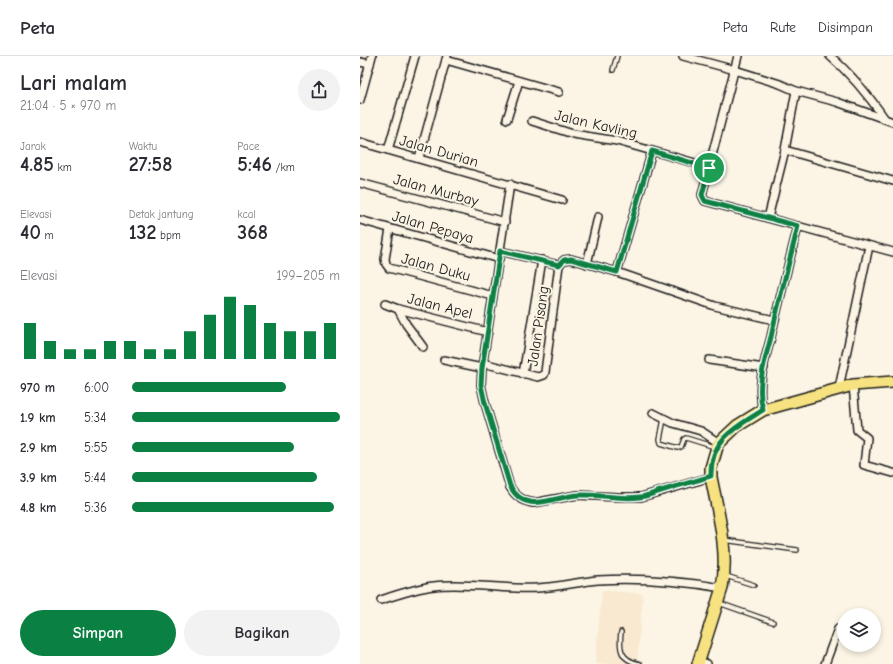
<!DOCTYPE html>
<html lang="id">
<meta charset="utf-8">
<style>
:root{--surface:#fff;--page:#f2f2f3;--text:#2b2b33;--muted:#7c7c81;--line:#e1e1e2;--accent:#0b8043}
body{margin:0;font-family:"Comic Neue",sans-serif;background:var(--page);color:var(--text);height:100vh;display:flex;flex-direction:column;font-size:15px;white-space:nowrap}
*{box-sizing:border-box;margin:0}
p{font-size:13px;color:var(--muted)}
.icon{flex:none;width:22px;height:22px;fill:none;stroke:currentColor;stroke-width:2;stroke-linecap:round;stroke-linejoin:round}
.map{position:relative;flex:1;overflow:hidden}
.sheet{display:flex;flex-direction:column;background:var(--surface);width:360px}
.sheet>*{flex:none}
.tools{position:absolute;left:477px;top:552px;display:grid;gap:8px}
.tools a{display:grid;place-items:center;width:44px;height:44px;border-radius:50%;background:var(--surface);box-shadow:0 2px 6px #0003;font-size:20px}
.pin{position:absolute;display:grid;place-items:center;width:34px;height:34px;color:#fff;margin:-17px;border:2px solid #fff;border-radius:50%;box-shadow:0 1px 4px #0007}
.round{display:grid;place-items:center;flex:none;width:42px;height:42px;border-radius:21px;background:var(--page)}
.headline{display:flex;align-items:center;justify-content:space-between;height:68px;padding:0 20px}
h1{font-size:22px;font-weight:700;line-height:30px}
.figures{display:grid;grid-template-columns:repeat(3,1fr);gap:6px;height:68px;padding:4px 20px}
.figures div{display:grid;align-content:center}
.figures b{font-size:20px;font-weight:700}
.figures small{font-size:11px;font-weight:400}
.figures p{font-size:11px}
.chart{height:112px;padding:8px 20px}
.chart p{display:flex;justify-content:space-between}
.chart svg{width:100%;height:72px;margin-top:4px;stroke:var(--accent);stroke-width:6}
.cta{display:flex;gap:8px;margin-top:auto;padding:8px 20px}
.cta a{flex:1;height:46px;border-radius:24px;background:var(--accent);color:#fff;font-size:16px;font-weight:700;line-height:46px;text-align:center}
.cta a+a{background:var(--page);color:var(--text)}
ul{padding:0 20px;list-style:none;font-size:13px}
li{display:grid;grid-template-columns:64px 48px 1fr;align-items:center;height:30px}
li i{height:10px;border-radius:5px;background:var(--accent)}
header{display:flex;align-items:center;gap:24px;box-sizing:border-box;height:56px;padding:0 20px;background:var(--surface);border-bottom:1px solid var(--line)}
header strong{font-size:19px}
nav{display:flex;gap:22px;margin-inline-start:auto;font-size:14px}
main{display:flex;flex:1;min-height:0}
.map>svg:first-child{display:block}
.built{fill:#f9e9d1}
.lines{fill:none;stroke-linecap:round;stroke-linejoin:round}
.service-casing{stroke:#1c1c1c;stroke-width:6}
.minor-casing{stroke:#1c1c1c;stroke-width:10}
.primary-casing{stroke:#1c1c1c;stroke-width:14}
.service{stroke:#fcf5e5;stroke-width:3.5}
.minor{stroke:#fcf5e5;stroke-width:7}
.primary{stroke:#f6e281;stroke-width:11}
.route-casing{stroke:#fff;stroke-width:8}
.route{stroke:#0b8043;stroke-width:5}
.labels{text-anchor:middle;stroke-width:4;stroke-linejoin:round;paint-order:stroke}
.street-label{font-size:15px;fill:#1c1c1c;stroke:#fcf5e5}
</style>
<header>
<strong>Peta</strong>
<nav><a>Peta</a><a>Rute</a><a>Disimpan</a></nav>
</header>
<main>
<section class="sheet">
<div class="headline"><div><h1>Lari malam</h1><p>21:04 · 5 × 970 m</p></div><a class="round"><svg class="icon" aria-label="share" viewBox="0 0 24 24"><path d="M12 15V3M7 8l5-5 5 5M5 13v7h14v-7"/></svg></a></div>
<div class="figures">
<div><p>Jarak</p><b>4.85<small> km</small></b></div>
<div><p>Waktu</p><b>27:58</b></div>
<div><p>Pace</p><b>5:46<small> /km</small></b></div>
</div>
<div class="figures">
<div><p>Elevasi</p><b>40<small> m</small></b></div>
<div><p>Detak jantung</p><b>132<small> bpm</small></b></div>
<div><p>kcal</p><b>368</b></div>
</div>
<div class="chart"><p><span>Elevasi</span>199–205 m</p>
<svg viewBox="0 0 160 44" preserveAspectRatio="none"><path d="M5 44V22M15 44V33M25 44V38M35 44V38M45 44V33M55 44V33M65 44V38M75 44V38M85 44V27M95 44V17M105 44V6M115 44V11M125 44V22M135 44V27M145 44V27M155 44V22"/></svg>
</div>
<ul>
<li><b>970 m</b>6:00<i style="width:74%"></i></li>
<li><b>1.9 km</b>5:34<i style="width:100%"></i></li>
<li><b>2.9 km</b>5:55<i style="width:78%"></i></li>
<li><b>3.9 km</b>5:44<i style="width:89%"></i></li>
<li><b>4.8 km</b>5:36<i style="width:97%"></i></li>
</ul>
<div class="cta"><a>Simpan</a><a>Bagikan</a></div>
</section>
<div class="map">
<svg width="533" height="608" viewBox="0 0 533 608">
<rect width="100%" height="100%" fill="#fcf5e5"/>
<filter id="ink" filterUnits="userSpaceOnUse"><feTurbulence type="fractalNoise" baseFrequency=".025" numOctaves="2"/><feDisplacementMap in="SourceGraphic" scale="8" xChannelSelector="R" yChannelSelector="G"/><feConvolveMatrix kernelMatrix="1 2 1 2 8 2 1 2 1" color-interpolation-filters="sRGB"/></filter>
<g filter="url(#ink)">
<polygon class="built" points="242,534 283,538 277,608 278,608 235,608"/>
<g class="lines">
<defs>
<g id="service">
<polyline points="253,14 257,0"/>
<polyline points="304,363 300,383 301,387 318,392 321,391 324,383 326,382 355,391"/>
<polyline points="364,484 437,494"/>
<polyline points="366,520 394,529"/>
<polyline points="359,547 413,566"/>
<path d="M261,576C259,593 260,604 280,608"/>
</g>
<g id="minor">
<polyline points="323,0 375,14 420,28 436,35 477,46 533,66"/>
<path d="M470,0C491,18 509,40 525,63"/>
<polyline points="86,4 199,36"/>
<polyline points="0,6 10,8"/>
<polyline points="0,44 12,0"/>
<polyline points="147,63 159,25"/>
<polyline points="172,65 213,78 257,85 349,111 342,139 345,145 533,196"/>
<polyline points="0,86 202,144"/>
<polyline points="28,94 55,0"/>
<polyline points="425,94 533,125"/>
<polyline points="59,102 87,0"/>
<polyline points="349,111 378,0"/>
<polyline points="0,127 145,166"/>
<path d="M150,128L122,312L121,329L125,347L150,431C155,440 162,445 173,447L217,439L258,441H281L351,421"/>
<polyline points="408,162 425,94 436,35"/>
<polyline points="0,164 139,203"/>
<polyline points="30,173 25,203 26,208 29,212 133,240"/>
<polyline points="140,195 199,209"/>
<polyline points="227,208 238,161"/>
<polyline points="199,209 204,204 211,203 257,216 355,250 414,264"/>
<polyline points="257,216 292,95"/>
<polyline points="25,248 38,253 128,276"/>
<polyline points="38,253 46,268 63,291"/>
<polyline points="84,304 122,312"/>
<polyline points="349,304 404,312"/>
<polyline points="123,307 178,321 184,319 185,316 199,209"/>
<polyline points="163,318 182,204"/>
<polyline points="493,329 497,374 507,382 504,409 533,417"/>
<polyline points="479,332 509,190"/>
<path d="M403,354C396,330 405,304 411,281C419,244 429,207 438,170"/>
<polyline points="293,357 313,367 341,375 359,387"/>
<path d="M21,544C39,538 56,532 74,530C108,526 143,534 177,532C198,531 217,526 238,524C279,522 322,525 362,532"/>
<polyline points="338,606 347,608"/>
<polyline points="465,608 478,573"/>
</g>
<path id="primary" d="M338,608L362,532C369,495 358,457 351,421V412L357,391L359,387L377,370L403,354L493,329L533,326"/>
</defs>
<use href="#service" class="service-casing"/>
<use href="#minor" class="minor-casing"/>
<use href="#primary" class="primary-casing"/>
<use href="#service" class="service"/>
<use href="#minor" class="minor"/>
<use href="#primary" class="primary"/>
</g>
</g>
<g class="lines" filter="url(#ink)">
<defs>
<path id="route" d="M292,95L349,112L342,139L345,145L438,170C429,207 419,244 411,281C405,304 396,330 403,354C376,371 350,383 351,420C336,425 320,429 304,434C296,436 288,440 280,441C260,444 239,438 219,439C194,440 166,460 150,430L125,347L121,329L122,312L140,195L199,209L204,204L211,203L257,216Z"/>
</defs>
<use href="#route" class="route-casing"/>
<use href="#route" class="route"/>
</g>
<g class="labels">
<g class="street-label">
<text transform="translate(236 68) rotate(13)" y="5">Jalan Kavling</text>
<text transform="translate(79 95) rotate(16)" y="5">Jalan Durian</text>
<text transform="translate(76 134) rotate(15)" y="5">Jalan Murbay</text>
<text transform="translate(73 171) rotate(16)" y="5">Jalan Pepaya</text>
<text transform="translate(76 211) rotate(15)" y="5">Jalan Duku</text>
<text transform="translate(80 250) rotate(14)" y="5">Jalan Apel</text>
<text transform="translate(178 270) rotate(-82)" y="5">Jalan Pisang</text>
</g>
</g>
</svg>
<div class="tools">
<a><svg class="icon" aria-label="layers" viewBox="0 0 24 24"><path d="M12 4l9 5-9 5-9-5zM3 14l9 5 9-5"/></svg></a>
</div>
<div class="pin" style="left:349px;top:112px;background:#1e9e55"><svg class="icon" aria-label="arrive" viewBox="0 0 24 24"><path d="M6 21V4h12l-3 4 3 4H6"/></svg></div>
</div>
</main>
